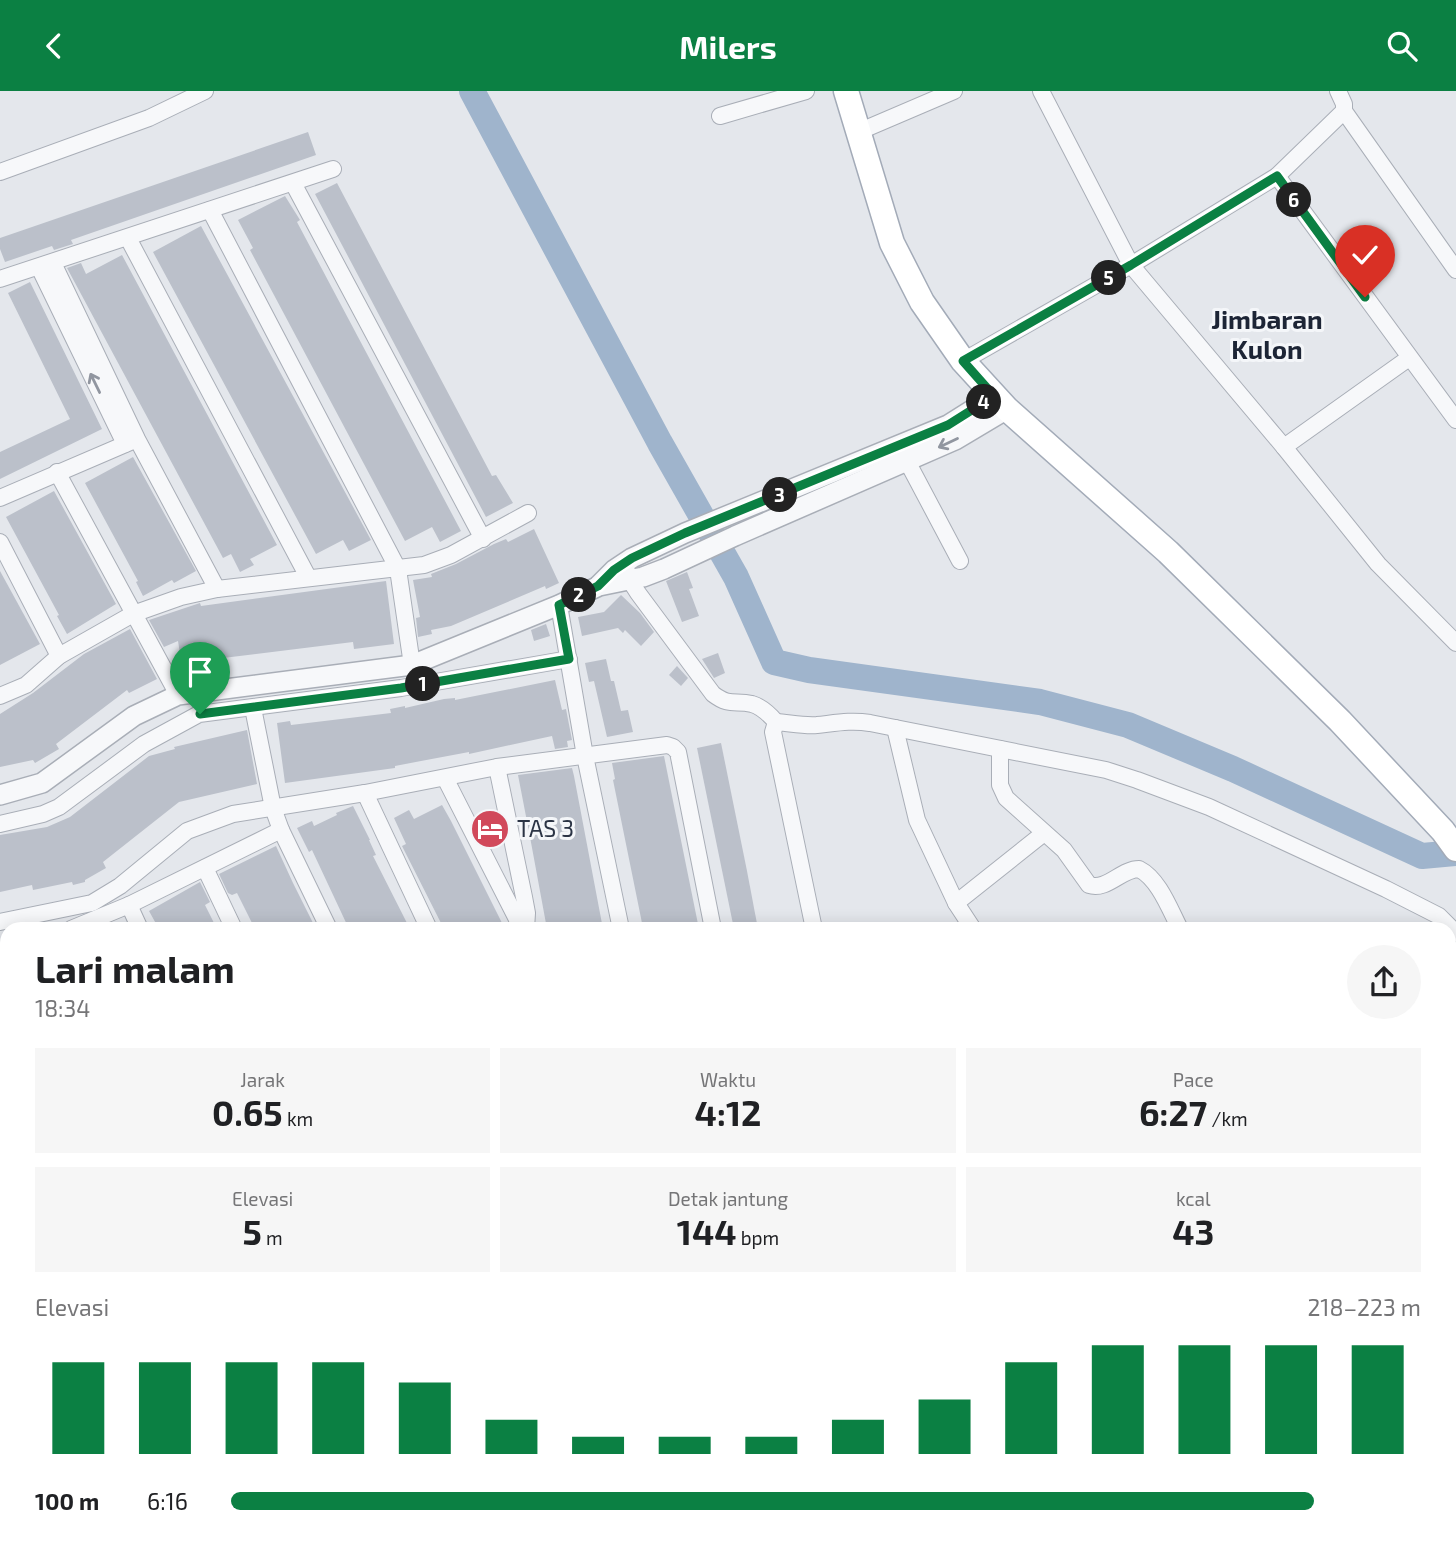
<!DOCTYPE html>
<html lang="id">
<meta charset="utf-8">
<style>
:root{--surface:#fff;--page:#f6f6f6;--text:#202124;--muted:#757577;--accent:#0b8043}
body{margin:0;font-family:"Exo 2",sans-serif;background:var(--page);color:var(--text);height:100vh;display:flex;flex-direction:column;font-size:26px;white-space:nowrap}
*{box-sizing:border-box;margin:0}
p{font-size:23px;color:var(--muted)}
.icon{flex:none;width:38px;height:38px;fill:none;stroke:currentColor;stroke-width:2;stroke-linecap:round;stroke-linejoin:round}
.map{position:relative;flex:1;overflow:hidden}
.drawer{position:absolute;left:0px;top:831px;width:1456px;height:621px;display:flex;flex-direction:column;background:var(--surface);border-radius:21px 21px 0 0;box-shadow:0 4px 18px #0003}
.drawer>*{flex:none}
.pin{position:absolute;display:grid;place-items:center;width:60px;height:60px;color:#fff;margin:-72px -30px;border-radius:50% 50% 50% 0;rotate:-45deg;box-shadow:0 0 7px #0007}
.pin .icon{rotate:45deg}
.km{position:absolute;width:35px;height:35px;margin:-18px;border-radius:50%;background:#222;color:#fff;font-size:19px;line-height:35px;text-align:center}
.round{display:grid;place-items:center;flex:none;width:74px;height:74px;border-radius:37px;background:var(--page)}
.overview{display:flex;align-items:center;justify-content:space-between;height:119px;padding:0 35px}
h1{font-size:38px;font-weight:700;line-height:52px}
.stats{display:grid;grid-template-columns:repeat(3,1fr);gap:10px;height:119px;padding:7px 35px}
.stats div{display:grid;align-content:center;border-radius:0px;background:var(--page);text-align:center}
.stats b{font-size:35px;font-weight:700}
.stats small{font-size:19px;font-weight:400}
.stats p{font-size:19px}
.chart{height:196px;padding:14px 35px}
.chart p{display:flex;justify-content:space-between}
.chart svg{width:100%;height:126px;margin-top:7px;stroke:var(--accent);stroke-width:6}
ul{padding:0 35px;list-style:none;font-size:23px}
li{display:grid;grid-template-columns:112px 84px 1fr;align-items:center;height:52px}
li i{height:18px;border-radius:9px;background:var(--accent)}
header{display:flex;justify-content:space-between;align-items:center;height:91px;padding:0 35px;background:var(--accent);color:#fff;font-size:32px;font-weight:700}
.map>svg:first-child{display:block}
.built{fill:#d2d6de}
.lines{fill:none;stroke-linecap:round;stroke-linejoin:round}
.river{stroke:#9fb4cc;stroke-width:26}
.building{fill:#bbc0ca}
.minor-casing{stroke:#a9aeb7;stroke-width:18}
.tertiary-casing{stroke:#a9aeb7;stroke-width:22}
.primary-casing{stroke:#a3abb8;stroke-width:27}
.path{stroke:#c2c5cb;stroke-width:2.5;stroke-dasharray:5 5;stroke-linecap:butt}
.minor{stroke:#f7f8fa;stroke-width:16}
.tertiary{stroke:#f7f8fa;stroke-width:19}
.primary{stroke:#fff;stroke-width:24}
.oneway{stroke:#9196a0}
.route-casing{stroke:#fff;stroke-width:14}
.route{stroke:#0b8043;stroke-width:9}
.labels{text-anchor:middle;stroke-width:6;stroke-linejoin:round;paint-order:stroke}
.poi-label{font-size:23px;fill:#2b3445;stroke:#f4f6f9;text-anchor:start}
.quarter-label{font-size:26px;font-weight:bold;fill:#1d2536;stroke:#f4f6f9}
</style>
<header><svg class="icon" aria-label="back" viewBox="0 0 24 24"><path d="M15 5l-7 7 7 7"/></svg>Milers<svg class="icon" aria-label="search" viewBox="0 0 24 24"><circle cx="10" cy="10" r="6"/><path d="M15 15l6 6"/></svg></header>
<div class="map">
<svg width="1456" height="1452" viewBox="0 0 1456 1452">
<rect width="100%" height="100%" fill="#e4e7ec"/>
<polygon class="built" points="1449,848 1456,848 1456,1452 1164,1452 1160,1446 1449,1446"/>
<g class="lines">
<polyline class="river" points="472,0 660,352 736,486 774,571 809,579 1040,611 1128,634 1233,678 1422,765 1456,762"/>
</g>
<g class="building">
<polygon points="308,41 316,64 71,149 73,153 54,159 52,155 5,171 0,158 0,147"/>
<polygon points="337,92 492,385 496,384 513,412 486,426 315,103"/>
<polygon points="285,105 300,129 297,131 461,440 440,451 432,436 405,450 250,159 253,157 238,129"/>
<polygon points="201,135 371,449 349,460 343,449 316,463 153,161"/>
<polygon points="122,164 277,454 250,468 254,474 240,481 231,463 223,467 67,177 81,172 86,183"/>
<polygon points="30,191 102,338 0,388 0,361 70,328 8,202"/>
<polygon points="133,366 196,480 174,492 172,489 143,505 136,491 138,490 85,392"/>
<polygon points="54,400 116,513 67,543 57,525 59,524 6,426"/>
<polygon points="534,438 559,492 546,498 545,495 451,535 431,539 432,543 418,546 416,527 420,526 413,489 432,486 431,483 456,473 494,453 506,448 508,451"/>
<polygon points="0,480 40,553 0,574"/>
<polygon points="687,481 693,497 689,498 699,525 682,531 666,490"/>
<polygon points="386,490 394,553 354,558 353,551 215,568 216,572 198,574 199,579 183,581 178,550 164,556 149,529 200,512 201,515"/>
<polygon points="621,504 640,522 654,541 641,555 625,539 623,542 618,537 582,545 578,526 604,521"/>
<polygon points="546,533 550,545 534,550 531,539"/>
<polygon points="130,538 157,588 129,602 127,599 56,653 59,658 35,672 33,669 0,676 0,623 33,602 84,563"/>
<polygon points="718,562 725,582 714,587 702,568"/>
<polygon points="606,568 611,590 614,590 621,620 628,619 633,641 607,646 594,590 589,591 585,572"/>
<polygon points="677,575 688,587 681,595 669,584"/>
<polygon points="555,589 562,619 566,618 572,649 567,650 568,656 555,658 552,645 469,663 469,661 421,670 395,675 395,677 285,692 277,632 290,630 291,634 391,622 390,618 405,615 405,617 444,608 455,607 455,609"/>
<polygon points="247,639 257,693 179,711 103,771 106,777 85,789 85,791 73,794 72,791 33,799 32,794 0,801 0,744 47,736 70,726 149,665 175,658 174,656"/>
<polygon points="721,652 747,780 758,838 734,838 697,657"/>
<polygon points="664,665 673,710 699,838 643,838 641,827 613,689 615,688 612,672"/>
<polygon points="572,677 574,685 603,838 547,838 530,746 518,684"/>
<polygon points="442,714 451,730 505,838 444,838 402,755 406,753 394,727 409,719 414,728"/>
<polygon points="353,715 370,749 369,749 376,764 373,765 410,838 349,838 312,759 309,761 297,737 312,730 314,735 337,724 336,722"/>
<polygon points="276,755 293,792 316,838 255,838 237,802 232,804 228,802 219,783"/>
<polygon points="200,791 210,811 205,814 217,838 159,838 149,820"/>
</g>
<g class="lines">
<defs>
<g id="minor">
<polyline points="1041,0 1131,174 1284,356 1378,473 1456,552"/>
<polyline points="1344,20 1456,179"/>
<polyline points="720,25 806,0"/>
<polyline points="858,41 954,0"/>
<polyline points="0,81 149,27 205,0"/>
<polyline points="1277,85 1456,329"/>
<polyline points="293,92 483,448"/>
<polyline points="210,119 398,478 412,574"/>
<polyline points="128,147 308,486"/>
<polyline points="53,172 137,348 217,498"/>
<polyline points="39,176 125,353"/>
<polyline points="0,188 333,78"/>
<polyline points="963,270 1131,174 1277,85 1344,20 1344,13 1338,0"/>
<polyline points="1284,356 1409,267"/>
<polyline points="907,370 960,470"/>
<polyline points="57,381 178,604"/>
<polyline points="0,407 135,349"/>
<polyline points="0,451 59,565"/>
<path d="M627,480L629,488L638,502L713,603C730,616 735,609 752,613C762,616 770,624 776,631"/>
<polyline points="559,514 585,665 621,838"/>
<polyline points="0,605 26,594 59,565 133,523 181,506 217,498 424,474 451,464 528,422"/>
<polyline points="253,617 273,717 281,739 329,838"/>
<polyline points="895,637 917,729 956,812 973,838"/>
<path d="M1000,658V694L1006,707L1064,759L1089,794C1107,800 1121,778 1139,778C1159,788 1170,819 1180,838"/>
<polyline points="497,676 524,806 527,822 526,838"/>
<polyline points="445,687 522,838"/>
<polyline points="365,702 429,838"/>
<polyline points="0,733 43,723 59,716 144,653 199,623 401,597 569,568"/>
<polyline points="205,777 234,838"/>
<polyline points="956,812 1044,742"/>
<polyline points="129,814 140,838"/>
<polyline points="0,831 92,812 120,795 187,740 233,723 365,702 497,676 667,654 673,656 678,661 713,838"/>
<polyline points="71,838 129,814 281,739"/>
<path d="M814,838L773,641L776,631C790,632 803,635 817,634C836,632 851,629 870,632L1106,679L1137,689L1209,716L1386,798L1439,825L1456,842"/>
<polyline points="0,947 7,961"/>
<polyline points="0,1136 7,1150"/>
<polyline points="0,1208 7,1205"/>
<polyline points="0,1333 7,1347"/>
<polyline points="53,1446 56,1452"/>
<polyline points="232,1446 235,1452"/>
<polyline points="321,1446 326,1452"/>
<polyline points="341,1446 345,1452"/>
<polyline points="435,1446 438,1452"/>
<polyline points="532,1446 536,1452"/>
<polyline points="676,1446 685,1452"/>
<polyline points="979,1446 984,1452"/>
<polyline points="104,1452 117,1446"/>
<polyline points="604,1452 610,1446"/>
<polyline points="721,1452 724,1446"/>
</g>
<g id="tertiary">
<polyline points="599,494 614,479 632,467 685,442 948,334 994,305"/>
<polyline points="0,704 42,692 134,625 178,604 412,574 559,514 599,495 643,486 664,478 735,445 955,349 1007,318"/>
</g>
<polyline id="primary" points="846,0 892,152 922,211 963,270 1007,318 1168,461 1340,630 1443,740 1456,758"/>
</defs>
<use href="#minor" class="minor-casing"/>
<use href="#tertiary" class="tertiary-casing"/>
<use href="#primary" class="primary-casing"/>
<polyline class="path" points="0,862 7,860"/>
<use href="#minor" class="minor"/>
<use href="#tertiary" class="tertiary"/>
<use href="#primary" class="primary"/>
</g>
<defs><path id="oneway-shaft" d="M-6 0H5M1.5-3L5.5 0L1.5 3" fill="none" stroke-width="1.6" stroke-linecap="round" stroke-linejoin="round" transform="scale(1.75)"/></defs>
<g class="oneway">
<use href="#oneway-shaft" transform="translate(95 292) rotate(-116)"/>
<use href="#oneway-shaft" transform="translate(948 352) rotate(155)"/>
</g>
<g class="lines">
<defs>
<polyline id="route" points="200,623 401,597 569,568 559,514 598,495 614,479 632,467 685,442 948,334 994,305 963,270 1131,174 1277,85 1365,206"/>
</defs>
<use href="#route" class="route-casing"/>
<use href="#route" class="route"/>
</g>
<defs>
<symbol id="hotel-disc" viewBox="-11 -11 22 22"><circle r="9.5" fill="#d1495b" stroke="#f4f6f9"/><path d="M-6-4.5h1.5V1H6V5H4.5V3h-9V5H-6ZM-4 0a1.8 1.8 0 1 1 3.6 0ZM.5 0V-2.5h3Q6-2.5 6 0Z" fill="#fff"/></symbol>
</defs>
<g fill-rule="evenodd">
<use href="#hotel-disc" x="468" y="716" width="44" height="44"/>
</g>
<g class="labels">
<g class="poi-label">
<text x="517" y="746">TAS 3</text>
</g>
<g class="quarter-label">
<text x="1267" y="238">Jimbaran<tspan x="1267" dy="30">Kulon</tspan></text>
</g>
</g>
</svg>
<div class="pin" style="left:200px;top:623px;background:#1e9e55"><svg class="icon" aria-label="arrive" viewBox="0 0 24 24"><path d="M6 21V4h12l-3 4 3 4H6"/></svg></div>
<div class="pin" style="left:1365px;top:206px;background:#d93025"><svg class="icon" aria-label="check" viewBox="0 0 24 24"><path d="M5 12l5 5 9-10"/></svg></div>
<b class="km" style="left:423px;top:593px">1</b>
<b class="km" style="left:579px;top:504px">2</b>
<b class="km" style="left:780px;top:404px">3</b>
<b class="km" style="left:984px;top:311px">4</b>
<b class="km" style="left:1109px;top:187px">5</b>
<b class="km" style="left:1294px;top:109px">6</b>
<section class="drawer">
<div class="overview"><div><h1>Lari malam</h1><p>18:34</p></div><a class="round"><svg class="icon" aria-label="share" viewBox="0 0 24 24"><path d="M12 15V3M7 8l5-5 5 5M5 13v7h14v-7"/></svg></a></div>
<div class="stats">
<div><p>Jarak</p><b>0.65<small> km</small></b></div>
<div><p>Waktu</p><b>4:12</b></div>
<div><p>Pace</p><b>6:27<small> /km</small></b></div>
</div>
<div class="stats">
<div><p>Elevasi</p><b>5<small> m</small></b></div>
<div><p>Detak jantung</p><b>144<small> bpm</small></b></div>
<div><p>kcal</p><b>43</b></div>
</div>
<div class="chart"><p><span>Elevasi</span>218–223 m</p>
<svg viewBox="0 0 160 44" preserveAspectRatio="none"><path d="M5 44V12M15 44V12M25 44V12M35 44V12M45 44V19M55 44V32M65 44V38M75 44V38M85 44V38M95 44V32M105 44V25M115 44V12M125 44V6M135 44V6M145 44V6M155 44V6"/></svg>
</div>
<ul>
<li><b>100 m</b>6:16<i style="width:91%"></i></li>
</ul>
</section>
</div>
